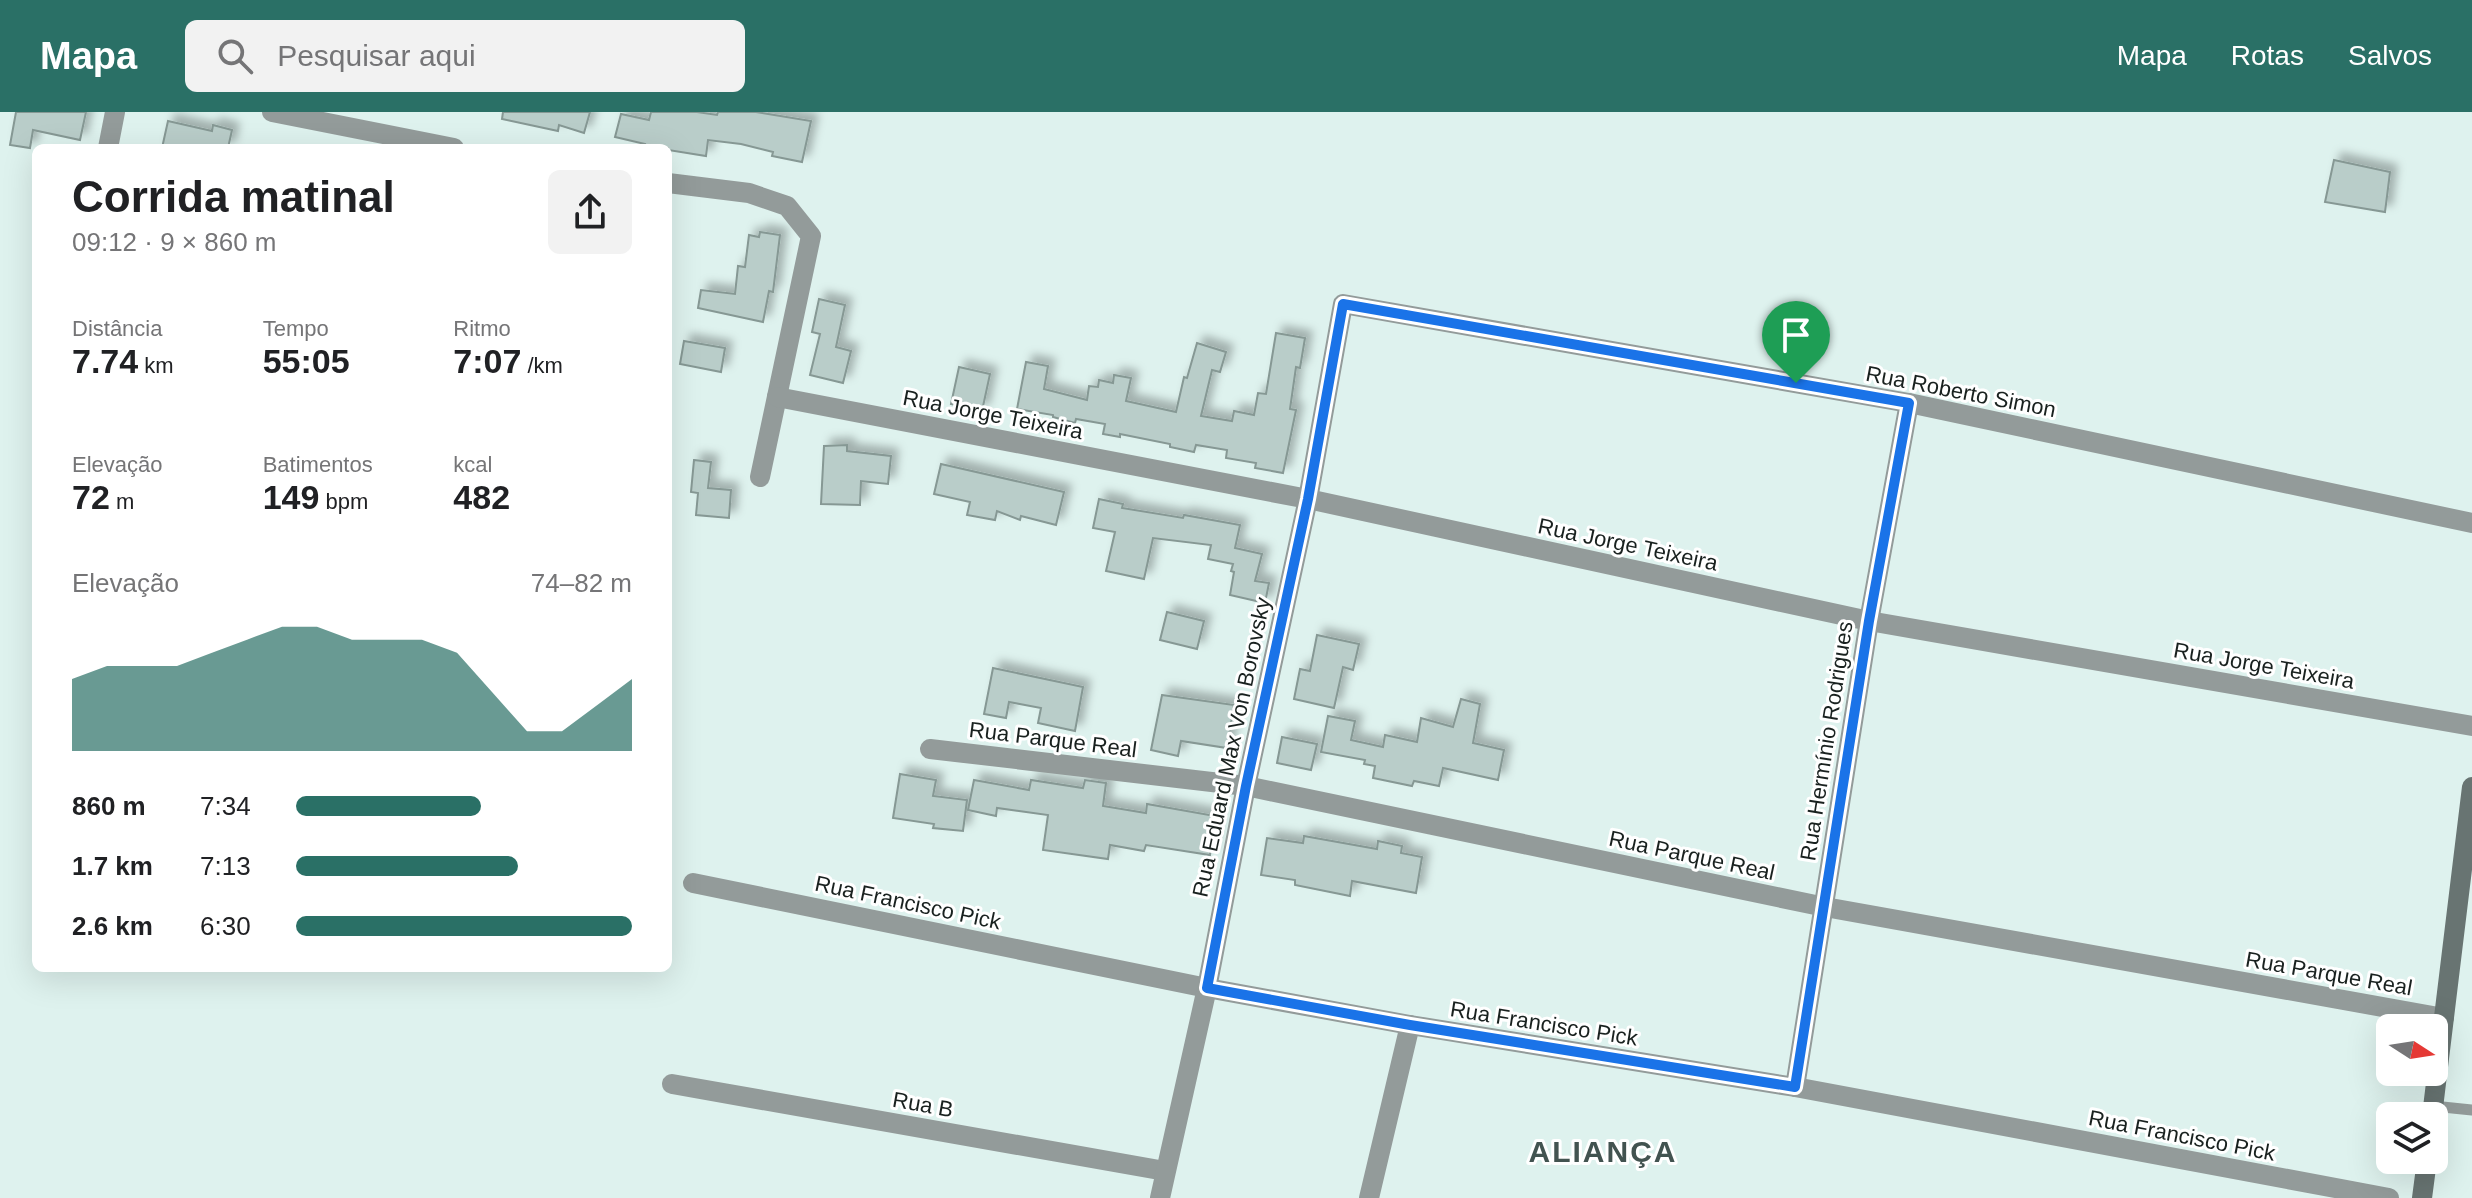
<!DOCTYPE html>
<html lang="pt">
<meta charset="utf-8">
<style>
:root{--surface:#fff;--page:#f2f2f2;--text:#202124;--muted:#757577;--accent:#2a7066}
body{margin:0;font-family:Helvetica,sans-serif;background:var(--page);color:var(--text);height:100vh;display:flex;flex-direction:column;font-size:30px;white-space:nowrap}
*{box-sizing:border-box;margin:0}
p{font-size:26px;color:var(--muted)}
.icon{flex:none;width:44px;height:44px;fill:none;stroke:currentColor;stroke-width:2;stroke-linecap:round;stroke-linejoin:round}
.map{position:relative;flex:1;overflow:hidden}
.sheet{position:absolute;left:32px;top:32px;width:640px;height:828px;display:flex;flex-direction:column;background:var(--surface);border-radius:12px;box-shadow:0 8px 32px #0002}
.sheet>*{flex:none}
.needle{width:52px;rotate:102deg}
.tools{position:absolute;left:2376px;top:902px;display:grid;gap:16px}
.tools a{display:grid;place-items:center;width:72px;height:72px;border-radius:12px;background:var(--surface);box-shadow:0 8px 32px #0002;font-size:40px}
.pin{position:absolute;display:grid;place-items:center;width:68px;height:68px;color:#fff;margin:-82px -34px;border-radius:50% 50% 50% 0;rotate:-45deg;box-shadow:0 0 8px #0007}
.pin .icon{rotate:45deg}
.round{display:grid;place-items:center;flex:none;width:84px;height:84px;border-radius:12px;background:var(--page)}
.summary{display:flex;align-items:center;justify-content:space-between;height:136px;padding:0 40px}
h1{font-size:44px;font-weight:800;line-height:60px}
.figures{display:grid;grid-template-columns:repeat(3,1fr);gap:12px;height:136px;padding:8px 40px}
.figures div{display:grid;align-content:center}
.figures b{font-size:34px;font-weight:800}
.figures small{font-size:22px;font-weight:400}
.figures p{font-size:22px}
.chart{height:224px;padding:16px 40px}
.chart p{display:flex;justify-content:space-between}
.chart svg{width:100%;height:144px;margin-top:8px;fill:var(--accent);opacity:.7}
ul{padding:0 40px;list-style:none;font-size:26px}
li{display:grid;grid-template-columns:128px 96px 1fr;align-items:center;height:60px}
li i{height:20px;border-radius:10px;background:var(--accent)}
header{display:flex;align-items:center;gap:48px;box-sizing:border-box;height:112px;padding:0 40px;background:var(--accent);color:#fff}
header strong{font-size:38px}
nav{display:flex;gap:44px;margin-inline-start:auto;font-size:28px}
.search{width:560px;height:72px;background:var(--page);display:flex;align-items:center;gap:20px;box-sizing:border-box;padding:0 28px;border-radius:12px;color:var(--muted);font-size:30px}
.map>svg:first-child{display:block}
.building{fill:#b9cdc9;stroke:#869894;stroke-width:2;filter:url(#shadow)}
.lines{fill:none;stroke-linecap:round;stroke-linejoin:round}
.service{stroke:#939b9a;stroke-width:11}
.minor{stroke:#939b9a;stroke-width:20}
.secondary{stroke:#687472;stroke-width:20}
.route-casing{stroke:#fff;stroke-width:16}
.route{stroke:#1a73e8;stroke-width:10}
.labels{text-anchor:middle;stroke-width:6;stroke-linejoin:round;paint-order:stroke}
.street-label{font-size:22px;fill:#19211f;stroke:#fff}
.district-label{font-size:30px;font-weight:bold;letter-spacing:2px;fill:#425350;stroke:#fff}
</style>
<header>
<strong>Mapa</strong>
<div class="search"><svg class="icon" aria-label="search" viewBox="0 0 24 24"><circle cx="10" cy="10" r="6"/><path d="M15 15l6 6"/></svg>Pesquisar aqui</div>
<nav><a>Mapa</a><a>Rotas</a><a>Salvos</a></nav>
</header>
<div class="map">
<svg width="2472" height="1086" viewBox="0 0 2472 1086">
<defs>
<filter id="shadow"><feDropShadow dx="7" dy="-7" stdDeviation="4" flood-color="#0004"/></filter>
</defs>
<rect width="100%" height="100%" fill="#def2ee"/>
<g class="building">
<polygon points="16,0 86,0 80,28 33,18 30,36 10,33"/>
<polygon points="503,0 590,0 584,21 559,13 558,19 502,7"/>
<polygon points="651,0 697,0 717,3 718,0 756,0 811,9 802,50 772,44 773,40 741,32 708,28 706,44 668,38 668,36 644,36 645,32 615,25 621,2 649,8"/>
<polygon points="168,9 212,19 213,13 232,18 228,36 162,36"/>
<polygon points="2334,48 2390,60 2385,100 2325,90"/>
<polygon points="760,120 780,123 773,180 769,179 763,210 698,196 701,178 735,182 738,154 745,155 749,123 759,125"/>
<polygon points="819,187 845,193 836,235 851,239 843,271 810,263 820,222 812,220"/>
<polygon points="1276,221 1305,226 1300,256 1296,255 1290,297 1296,298 1283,361 1255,356 1256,351 1226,346 1227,338 1196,333 1194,340 1170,335 1170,332 1120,322 1120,325 1103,322 1105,312 1076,307 1075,311 1053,305 1053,303 1017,297 1026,250 1048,254 1044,277 1087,288 1089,274 1098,275 1099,268 1113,271 1114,263 1131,266 1126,289 1176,300 1184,265 1187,266 1197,231 1226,240 1220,260 1212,258 1201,304 1232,309 1234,299 1254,303 1258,281 1266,282"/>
<polygon points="684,229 725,236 721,260 680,252"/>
<polygon points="959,255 990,262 982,299 951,292"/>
<polygon points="847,333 847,339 891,344 888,372 861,369 860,393 821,392 824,334"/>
<polygon points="694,348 711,350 708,376 731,378 729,406 696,403 698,381 691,380"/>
<polygon points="941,352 1064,380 1056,413 1021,404 1020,408 997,399 995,408 967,403 970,390 934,382"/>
<polygon points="1099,387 1123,392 1122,396 1183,406 1184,403 1240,413 1235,436 1262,442 1255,469 1269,471 1265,491 1230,483 1234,460 1231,459 1233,452 1208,447 1211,433 1153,426 1144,467 1106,459 1115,420 1093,416"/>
<polygon points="1167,500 1204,509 1197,537 1160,528"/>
<polygon points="1317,523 1359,532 1353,558 1343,555 1334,596 1294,587 1300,557 1310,559"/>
<polygon points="993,556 1083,575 1075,619 1038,611 1041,596 1009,590 1006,606 984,602"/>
<polygon points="1162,583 1234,593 1227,636 1181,629 1178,644 1151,638"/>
<polygon points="1461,587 1480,592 1473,631 1504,638 1498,668 1443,656 1439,674 1414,669 1412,674 1373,666 1375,654 1364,652 1365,648 1321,640 1328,604 1355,609 1351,628 1383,635 1385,623 1417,630 1421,606 1453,615"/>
<polygon points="1282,625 1317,632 1311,658 1277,651"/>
<polygon points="900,662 936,668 933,684 967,688 963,719 933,716 934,712 893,706"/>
<polygon points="974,668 1029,678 1031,668 1083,676 1085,668 1106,671 1103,694 1146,701 1147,692 1215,704 1210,743 1146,733 1144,739 1110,733 1108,747 1043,738 1048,703 997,696 996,704 968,698"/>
<polygon points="1304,724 1377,737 1378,729 1402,734 1401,741 1422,745 1416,781 1352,769 1350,784 1295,773 1295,768 1261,763 1267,726 1303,731"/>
</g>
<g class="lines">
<polyline class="service" points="2433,994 2472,998"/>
<g class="minor">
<polyline points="272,0 454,36"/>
<polyline points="108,36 115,0"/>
<polyline points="668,71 749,81 787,94 811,124 760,365"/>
<polyline points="777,285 1308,387 1869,509 2472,614"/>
<polyline points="930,637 1246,674 1825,795 2444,906"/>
<polyline points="693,771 1207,876 1410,913 1795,975 2389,1086"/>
<polyline points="672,972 1165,1059"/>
<polyline points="1795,975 1869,509 1909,291"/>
<polyline points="1160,1086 1207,876 1246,674 1308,387 1343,192 1909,291 2472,411"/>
<polyline points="1369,1086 1410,913"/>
</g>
<g class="secondary">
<polyline points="2432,1004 2472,675"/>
<polyline points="2422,1086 2427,1048"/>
</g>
</g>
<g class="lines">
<defs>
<polygon id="route" points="1343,192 1909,291 1869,509 1795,975 1410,913 1207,876 1246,674 1308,387"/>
</defs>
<use href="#route" class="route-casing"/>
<use href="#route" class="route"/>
</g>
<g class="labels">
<g class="street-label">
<text transform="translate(1961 279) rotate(11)" y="8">Rua Roberto Simon</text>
<text transform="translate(993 302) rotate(11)" y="8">Rua Jorge Teixeira</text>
<text transform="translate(1628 432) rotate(12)" y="8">Rua Jorge Teixeira</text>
<text transform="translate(2264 553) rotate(10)" y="8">Rua Jorge Teixeira</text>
<text transform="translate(1053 627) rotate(7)" y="8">Rua Parque Real</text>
<text transform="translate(1826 629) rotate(-81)" y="8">Rua Hermínio Rodrigues</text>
<text transform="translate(1231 635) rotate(-78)" y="8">Rua Eduard Max Von Borovsky</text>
<text transform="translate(1692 743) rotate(12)" y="8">Rua Parque Real</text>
<text transform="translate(908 790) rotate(12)" y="8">Rua Francisco Pick</text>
<text transform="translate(2329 861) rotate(10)" y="8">Rua Parque Real</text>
<text transform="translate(1544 911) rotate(9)" y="8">Rua Francisco Pick</text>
<text transform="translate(923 992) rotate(10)" y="8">Rua B</text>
<text transform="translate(2182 1023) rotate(11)" y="8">Rua Francisco Pick</text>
</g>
<g class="district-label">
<text x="1603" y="1050">ALIANÇA</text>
</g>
</g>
</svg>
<div class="tools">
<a><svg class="needle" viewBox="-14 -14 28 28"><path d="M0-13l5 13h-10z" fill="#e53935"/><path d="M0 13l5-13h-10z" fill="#757577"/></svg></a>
<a><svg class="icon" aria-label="layers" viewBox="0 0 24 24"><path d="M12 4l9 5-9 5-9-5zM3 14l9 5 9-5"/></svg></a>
</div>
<div class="pin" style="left:1796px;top:271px;background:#1e9e55"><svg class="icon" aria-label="arrive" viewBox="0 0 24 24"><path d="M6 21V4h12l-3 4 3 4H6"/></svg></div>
<section class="sheet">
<div class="summary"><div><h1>Corrida matinal</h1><p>09:12 · 9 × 860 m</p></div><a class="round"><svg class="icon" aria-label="share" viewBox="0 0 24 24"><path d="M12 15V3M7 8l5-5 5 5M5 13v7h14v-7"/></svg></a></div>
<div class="figures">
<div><p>Distância</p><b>7.74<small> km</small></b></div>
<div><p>Tempo</p><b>55:05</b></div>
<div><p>Ritmo</p><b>7:07<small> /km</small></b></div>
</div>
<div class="figures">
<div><p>Elevação</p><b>72<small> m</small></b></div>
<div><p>Batimentos</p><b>149<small> bpm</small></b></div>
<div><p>kcal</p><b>482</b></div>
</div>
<div class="chart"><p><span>Elevação</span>74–82 m</p>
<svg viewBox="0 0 160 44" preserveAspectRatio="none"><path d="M0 44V22L10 18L20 18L30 18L40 14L50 10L60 6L70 6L80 10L90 10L100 10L110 14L120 26L130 38L140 38L150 30L160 22V44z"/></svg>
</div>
<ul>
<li><b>860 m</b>7:34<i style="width:55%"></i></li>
<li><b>1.7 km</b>7:13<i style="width:66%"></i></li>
<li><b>2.6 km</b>6:30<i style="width:100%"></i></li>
</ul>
</section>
</div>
